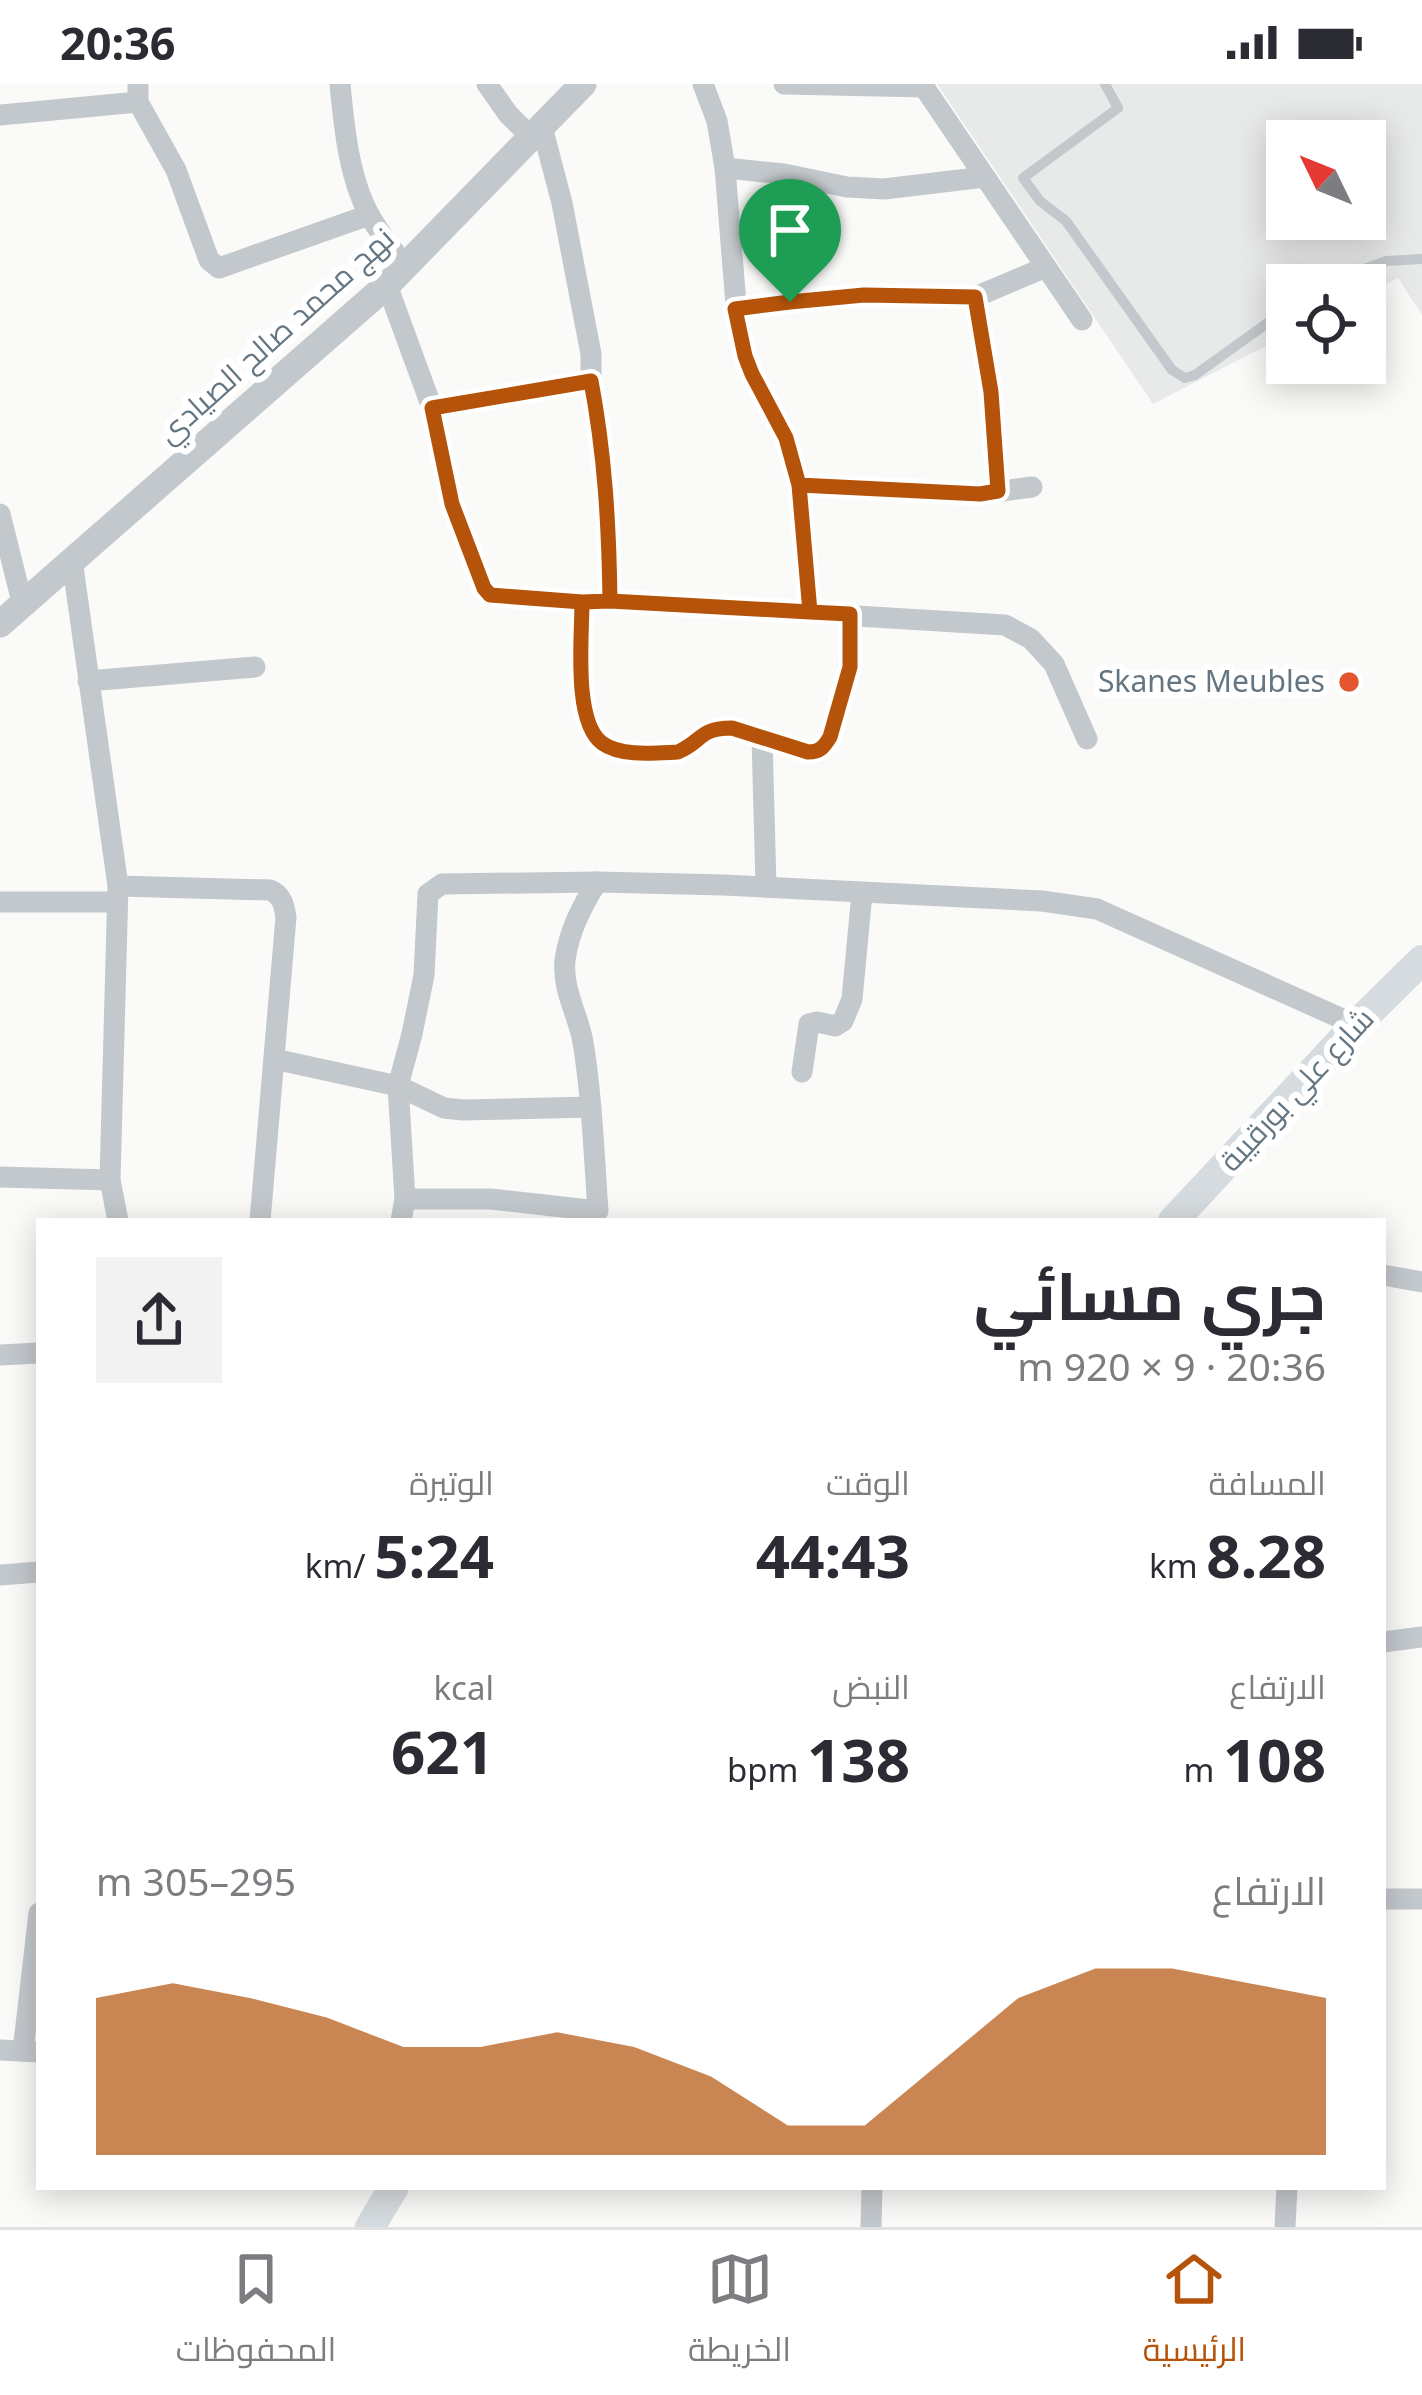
<!DOCTYPE html>
<html lang="ar">
<meta charset="utf-8">
<style>
:root{--surface:#fff;--page:#f2f2f3;--text:#2b2b33;--muted:#7c7c81;--line:#e1e1e2;--accent:#b45309}
body{margin:0;font-family:"Noto Sans",Cairo,sans-serif;background:var(--page);color:var(--text);direction:rtl;height:100vh;display:flex;flex-direction:column;font-size:45px;white-space:nowrap}
*{box-sizing:border-box;margin:0}
p{font-size:39px;color:var(--muted)}
.icon{flex:none;width:66px;height:66px;fill:none;stroke:currentColor;stroke-width:2;stroke-linecap:round;stroke-linejoin:round}
.map{position:relative;flex:1;overflow:hidden;direction:ltr}
.details{position:absolute;left:36px;top:1134px;width:1350px;height:972px;display:flex;flex-direction:column;background:var(--surface);border-radius:0px;box-shadow:0 6px 30px #0003;direction:rtl}
.details>*{flex:none}
.needle{width:78px;rotate:313deg}
.tools{position:absolute;left:1266px;top:36px;display:grid;gap:24px}
.tools a{display:grid;place-items:center;width:120px;height:120px;border-radius:0px;background:var(--surface);box-shadow:0 6px 30px #0003;font-size:60px}
.pin{position:absolute;display:grid;place-items:center;width:102px;height:102px;color:#fff;margin:-123px -51px;border-radius:50% 50% 50% 0;rotate:-45deg;box-shadow:0 0 12px #0007}
.pin .icon{rotate:45deg}
.round{display:grid;place-items:center;flex:none;width:126px;height:126px;border-radius:0px;background:var(--page)}
.overview{display:flex;align-items:center;justify-content:space-between;height:204px;padding:0 60px}
h1{font-size:66px;font-weight:700;line-height:90px}
.metrics{display:grid;grid-template-columns:repeat(3,1fr);gap:18px;height:204px;padding:12px 60px}
.metrics div{display:grid;align-content:center}
.metrics b{font-size:60px;font-weight:700}
.metrics small{font-size:33px;font-weight:400}
.metrics p{font-size:33px}
.chart{height:336px;padding:24px 60px}
.chart p{display:flex;justify-content:space-between}
.chart svg{width:100%;height:216px;margin-top:12px;fill:var(--accent);opacity:.7}
.status{display:flex;justify-content:space-between;align-items:center;height:84px;padding:0 60px;background:var(--surface);direction:ltr}
.status svg{height:33px;fill:currentColor}
.dock{display:flex;justify-content:space-around;align-items:center;height:168px;border-top:3px solid var(--line);background:var(--surface);font-size:33px;color:var(--muted)}
.dock a{display:grid;justify-items:center;gap:6px}
.dock .on{color:var(--accent)}
.map>svg:first-child{display:block}
.built{fill:#e8e9e9;fill-rule:evenodd}
.lines{fill:none;stroke-linecap:round;stroke-linejoin:round}
.service{stroke:#c3c8cc;stroke-width:10}
.minor{stroke:#c3c8cc;stroke-width:21}
.tertiary{stroke:#c3c8cc;stroke-width:27}
.secondary{stroke:#d6dbdf;stroke-width:30}
.route-casing{stroke:#fff;stroke-width:24}
.route{stroke:#b45309;stroke-width:15}
.poi-dot{fill:#e4572e;stroke:#fff;stroke-width:4.5}
.labels{text-anchor:middle;stroke-width:12;stroke-linejoin:round;paint-order:stroke}
.street-label{font-size:30px;fill:#657683;stroke:#fff}
.poi-label{font-size:30px;fill:#657683;stroke:#fff;text-anchor:end}
</style>
<div class="status"><b>20:36</b><svg viewBox="0 0 49 12"><path d="M0 12V9h3v3zM5 12V6h3v6zM10 12V3h3v9zM15 12V0h3v12zM26 1h20v11H26zM47 4h2v5h-2z"/></svg></div>
<div class="map">
<svg width="1422" height="2143" viewBox="0 0 1422 2143">
<rect width="100%" height="100%" fill="#fafaf8"/>
<path class="built" d="M937,0H1422V231L1398,194L1365,211V201H1287V251L1153,320ZM1287,57H1365V135H1287Z"/>
<g class="lines">
<g class="service">
<polyline points="1105,0 1118,24 1023,94 1040,117 1066,137 1172,286 1185,294 1195,291 1287,225"/>
<polyline points="1321,201 1386,177 1422,175"/>
</g>
<g class="minor">
<polyline points="138,0 138,18 176,86 209,176 219,184 369,131"/>
<path d="M340,0C344,43 349,96 371,134C381,151 393,166 405,182"/>
<polyline points="487,0 508,30 531,53"/>
<polyline points="703,0 717,37 725,84 738,245 752,291 786,354 799,401 810,528"/>
<polyline points="784,0 924,3"/>
<polyline points="922,0 1082,236"/>
<polyline points="0,31 138,18"/>
<polyline points="725,84 784,90 847,103 884,105 985,93"/>
<polyline points="387,201 432,324 452,420 484,504 490,511 582,519 610,517 1005,541 1031,555 1054,580 1087,655"/>
<polyline points="975,213 991,308 999,407"/>
<polyline points="735,225 864,211 975,213 1046,183"/>
<path d="M591,297C605,371 609,442 610,517"/>
<polyline points="432,324 591,297 591,270 562,119 542,43"/>
<polyline points="799,401 980,410 1032,403"/>
<polyline points="0,430 23,522"/>
<polyline points="72,476 118,802 110,1096 118,1137"/>
<path d="M582,519C582,552 574,633 600,657C616,671 654,671 674,669C688,667 693,655 705,648C713,644 723,644 732,644L808,668H817L830,653L848,590L850,530"/>
<polyline points="88,597 255,583"/>
<polyline points="762,653 766,803"/>
<path d="M118,802L270,806C282,811 284,821 286,833L260,1137"/>
<polyline points="0,818 117,818"/>
<polyline points="274,975 398,1002 444,1024 463,1026 591,1023"/>
<polyline points="802,988 809,940 817,938 835,942 843,937 852,915 862,809"/>
<polyline points="0,1093 110,1096"/>
<path d="M405,1115H491L598,1127C594,1070 592,1014 583,958C578,930 562,906 565,876C569,847 582,822 597,798"/>
<polyline points="401,1137 405,1115 398,1002 412,950 424,891 428,810 442,800 597,798 724,801 1042,817 1097,825 1356,941"/>
<polyline points="1383,1191 1422,1198"/>
<polyline points="0,1271 39,1269"/>
<polyline points="0,1491 39,1488"/>
<polyline points="1383,1558 1422,1553"/>
<polyline points="1383,1815 1422,1815"/>
<polyline points="0,1966 39,1968"/>
<polyline points="23,1967 39,1829"/>
<polyline points="871,2143 872,2103"/>
<polyline points="1285,2143 1287,2103"/>
</g>
<polyline class="tertiary" points="0,540 387,201 583,0"/>
<g class="secondary">
<polyline points="1173,1137 1356,941 1422,876"/>
<polyline points="370,2143 394,2103"/>
</g>
</g>
<g class="lines">
<defs>
<path id="route" d="M790,218L735,225L745,272L752,290L786,354L799,401L810,528L610,517L582,518L490,511L484,504L452,420L432,324L591,297C605,371 609,442 610,517L582,518C582,553 573,637 602,659C621,673 656,669 678,668C703,657 699,644 732,644L808,668C820,668 824,663 830,653L850,583V530L810,528L799,401L980,410L998,407L991,308L975,213L864,211L790,218"/>
</defs>
<use href="#route" class="route-casing"/>
<use href="#route" class="route"/>
</g>
<circle class="poi-dot" cx="1349" cy="598" r="12"/>
<g class="labels">
<g class="street-label">
<text transform="translate(276 252) rotate(-42)" y="10">نهج محمد صالح الصيادي</text>
<text transform="translate(1297 1006) rotate(-47)" y="10">شارع علي بورقيبة</text>
</g>
<g class="poi-label">
<text x="1325" y="608">Skanes Meubles</text>
</g>
</g>
</svg>
<div class="tools">
<a><svg class="needle" viewBox="-14 -14 28 28"><path d="M0-13l5 13h-10z" fill="#e53935"/><path d="M0 13l5-13h-10z" fill="#7c7c81"/></svg></a>
<a><svg class="icon" aria-label="locate" viewBox="0 0 24 24"><circle cx="12" cy="12" r="6"/><path d="M12 2v4M12 18v4M2 12h4M18 12h4"/></svg></a>
</div>
<div class="pin" style="left:790px;top:218px;background:#1e9e55"><svg class="icon" aria-label="arrive" viewBox="0 0 24 24"><path d="M6 21V4h12l-3 4 3 4H6"/></svg></div>
<section class="details">
<div class="overview"><div><h1>جري مسائي</h1><p>20:36 · 9 × 920 m</p></div><a class="round"><svg class="icon" aria-label="share" viewBox="0 0 24 24"><path d="M12 15V3M7 8l5-5 5 5M5 13v7h14v-7"/></svg></a></div>
<div class="metrics">
<div><p>المسافة</p><b>8.28<small> km</small></b></div>
<div><p>الوقت</p><b>44:43</b></div>
<div><p>الوتيرة</p><b>5:24<small> /km</small></b></div>
</div>
<div class="metrics">
<div><p>الارتفاع</p><b>108<small> m</small></b></div>
<div><p>النبض</p><b>138<small> bpm</small></b></div>
<div><p>kcal</p><b>621</b></div>
</div>
<div class="chart"><p><span>الارتفاع</span>295–305 m</p>
<svg viewBox="0 0 160 44" preserveAspectRatio="none"><path d="M0 44V12L10 9L20 12L30 16L40 22L50 22L60 19L70 22L80 28L90 38L100 38L110 25L120 12L130 6L140 6L150 9L160 12V44z"/></svg>
</div>
</section>
</div>
<nav class="dock">
<a class="on"><svg class="icon" aria-label="home" viewBox="0 0 24 24"><path d="M3 11l9-7 9 7M6 9v11h12V9"/></svg>الرئيسية</a>
<a><svg class="icon" aria-label="map" viewBox="0 0 24 24"><path d="M3 6l6-2 6 2 6-2v14l-6 2-6-2-6 2zM9 4v14M15 6v14"/></svg>الخريطة</a>
<a><svg class="icon" aria-label="saved" viewBox="0 0 24 24"><path d="M7 4h10v16l-5-4-5 4z"/></svg>المحفوظات</a>
</nav>
